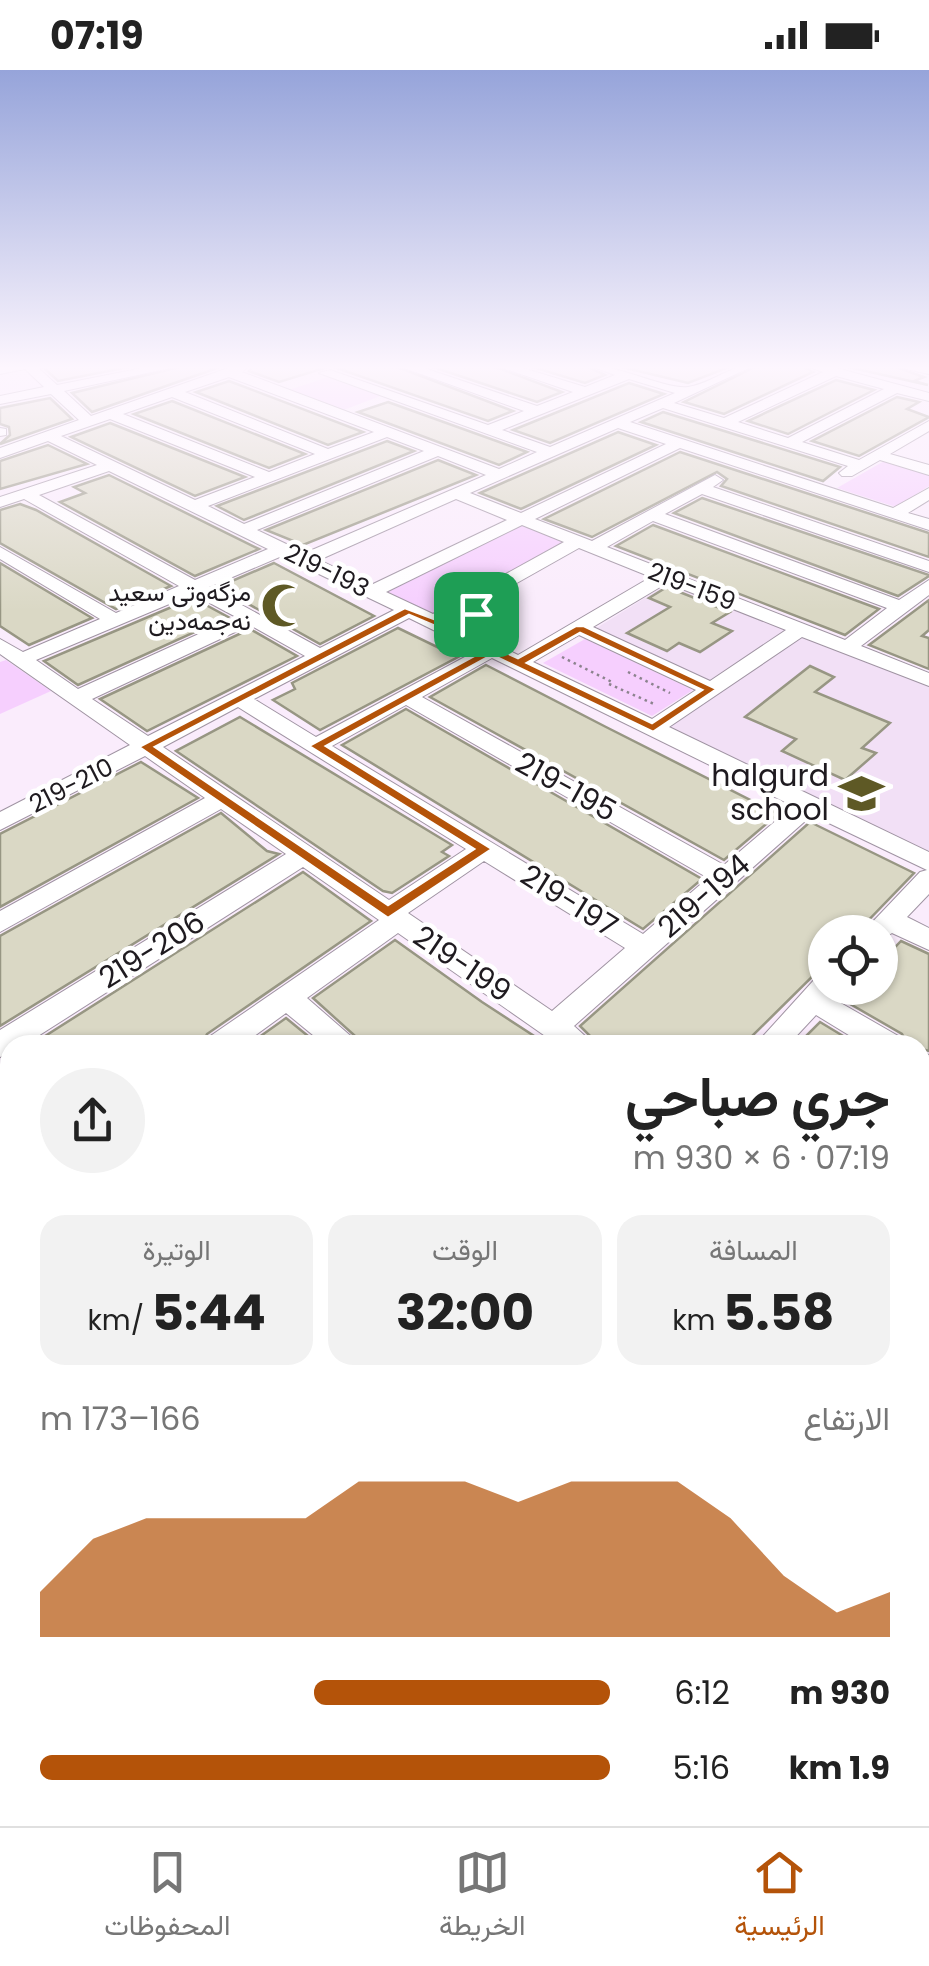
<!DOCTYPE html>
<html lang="ar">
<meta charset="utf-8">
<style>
:root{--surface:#fff;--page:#f2f2f2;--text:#222;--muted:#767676;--line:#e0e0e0;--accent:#b45309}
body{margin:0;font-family:Poppins,Vazirmatn,sans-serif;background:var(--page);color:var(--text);direction:rtl;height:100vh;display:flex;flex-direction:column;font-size:38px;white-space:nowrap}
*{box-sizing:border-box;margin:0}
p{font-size:32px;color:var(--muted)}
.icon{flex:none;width:55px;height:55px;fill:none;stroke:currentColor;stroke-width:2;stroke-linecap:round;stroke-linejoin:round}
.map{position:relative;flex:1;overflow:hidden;direction:ltr}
.drawer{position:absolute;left:0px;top:965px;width:930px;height:792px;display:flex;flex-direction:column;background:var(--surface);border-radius:30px 30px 0 0;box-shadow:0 2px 8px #0004;direction:rtl}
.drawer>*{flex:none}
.fabs{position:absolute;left:808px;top:845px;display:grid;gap:20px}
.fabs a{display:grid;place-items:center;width:90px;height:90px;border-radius:50%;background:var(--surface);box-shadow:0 2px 8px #0004;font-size:50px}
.pin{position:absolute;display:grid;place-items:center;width:85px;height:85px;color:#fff;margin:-42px;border-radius:20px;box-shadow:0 5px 15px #0006}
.round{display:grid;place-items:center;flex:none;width:105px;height:105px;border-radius:52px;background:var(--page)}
.headline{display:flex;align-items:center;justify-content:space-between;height:170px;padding:0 40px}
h1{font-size:55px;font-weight:700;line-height:75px}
.metrics{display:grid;grid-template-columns:repeat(3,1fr);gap:15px;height:170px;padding:10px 40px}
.metrics div{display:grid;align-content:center;border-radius:25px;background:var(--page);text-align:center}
.metrics b{font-size:50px;font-weight:700}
.metrics small{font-size:28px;font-weight:400}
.metrics p{font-size:28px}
.chart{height:280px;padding:20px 40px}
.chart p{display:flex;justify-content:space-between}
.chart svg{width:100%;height:180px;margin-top:10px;fill:var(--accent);opacity:.7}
ul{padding:0 40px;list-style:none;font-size:32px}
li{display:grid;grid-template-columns:160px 120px 1fr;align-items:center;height:75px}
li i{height:25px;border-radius:12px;background:var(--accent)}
.status{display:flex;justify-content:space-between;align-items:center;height:70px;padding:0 50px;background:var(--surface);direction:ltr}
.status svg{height:28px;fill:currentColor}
.tabs{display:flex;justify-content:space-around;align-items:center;height:140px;border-top:2px solid var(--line);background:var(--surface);font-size:28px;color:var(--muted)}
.tabs a{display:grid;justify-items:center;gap:5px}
.tabs .current{color:var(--accent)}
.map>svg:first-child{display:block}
.built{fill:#f2e0f6}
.green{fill:#f6cffe}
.building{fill:#dad8c5;stroke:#979683;stroke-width:2.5}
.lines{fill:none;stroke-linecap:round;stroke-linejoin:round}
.minor-casing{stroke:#a094a3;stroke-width:2}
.major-casing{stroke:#d6d6d7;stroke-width:3}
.path{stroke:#8c838e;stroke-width:2.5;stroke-dasharray:2.5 4;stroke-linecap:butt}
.minor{fill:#fff;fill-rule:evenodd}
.major{fill:#f7d7fe;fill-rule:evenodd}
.route{fill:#b45309;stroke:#fff;stroke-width:2.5;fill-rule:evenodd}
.labels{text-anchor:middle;stroke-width:9;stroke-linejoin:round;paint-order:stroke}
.far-street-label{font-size:25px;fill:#1e1a1f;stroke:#fff}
.far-poi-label{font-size:25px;fill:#1e1a1f;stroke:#fff;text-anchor:end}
.poi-label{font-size:30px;fill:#1e1a1f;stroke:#fff;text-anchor:end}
.street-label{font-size:30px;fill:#1e1a1f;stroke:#fff}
</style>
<div class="status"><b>07:19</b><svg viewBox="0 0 49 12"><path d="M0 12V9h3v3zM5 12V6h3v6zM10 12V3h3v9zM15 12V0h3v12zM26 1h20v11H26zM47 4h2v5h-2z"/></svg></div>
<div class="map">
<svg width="929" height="1756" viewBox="0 0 929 1756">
<rect width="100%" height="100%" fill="#faecfc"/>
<g class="built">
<polygon points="672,511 790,558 710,612 595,559"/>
<polygon points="803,562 929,613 929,786 662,661"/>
</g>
<g class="green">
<polygon points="328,307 383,325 341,341 286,321"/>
<polygon points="886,390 929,402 929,416 896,437 837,418"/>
<polygon points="522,453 571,471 433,552 373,523"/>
<polygon points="585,569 693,620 652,646 543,593"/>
<polygon points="6,590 51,621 0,644 0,592"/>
</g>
<g class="building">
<polygon points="56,295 139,295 58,311 43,297"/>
<polygon points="188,295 226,295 92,342 72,323"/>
<polygon points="253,295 392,295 513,341 488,351 331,296 279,312 249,301"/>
<polygon points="427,295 490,295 562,322 537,332"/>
<polygon points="526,295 584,295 605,305 585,313"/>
<polygon points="613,295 734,295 688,313"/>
<polygon points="759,295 800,295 813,302 724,344 684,332"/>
<polygon points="839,295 890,295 924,307 914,311 928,315"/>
<polygon points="836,310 874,320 788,364 748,351"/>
<polygon points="229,311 363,362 328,375 196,322"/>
<polygon points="629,313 664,324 550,373 513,360"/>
<polygon points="897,327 919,332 907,339 929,347 859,386 812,371"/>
<polygon points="50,328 72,349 0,374 10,365 9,357 0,354 0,338"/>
<polygon points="172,331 305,384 269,398 134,344"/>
<polygon points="388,332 527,382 499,395 358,342"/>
<polygon points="663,342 840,397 823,411 641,352"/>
<polygon points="110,353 245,407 195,426 71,367"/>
<polygon points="618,362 656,375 521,439 480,423"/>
<polygon points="387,371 414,381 244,450 217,436"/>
<polygon points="48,375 87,394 0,419 0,391"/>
<polygon points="680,382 929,463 929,487 721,416 727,409 717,402 592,467 544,449"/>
<polygon points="438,390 476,405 303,475 266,460"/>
<polygon points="109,405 259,479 195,506 60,432 85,423 74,417"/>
<polygon points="702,428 929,505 929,506 898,526 674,443"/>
<polygon points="20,434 36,440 171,516 116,539 0,473 0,440"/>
<polygon points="653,455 879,539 845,565 616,476"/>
<polygon points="0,493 92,548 29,575 0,556"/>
<polygon points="274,493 374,546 320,574 218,517"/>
<polygon points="667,517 730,542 712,553 732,561 700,582 679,573 667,581 627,563 670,537 649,528"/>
<polygon points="193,528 228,547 78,615 44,591"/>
<polygon points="929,530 929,560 922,566 929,568 929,599 869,575"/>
<polygon points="398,558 458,587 320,660 273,630 295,619 292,613"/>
<polygon points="250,559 297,586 147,661 100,629"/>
<polygon points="486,595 606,657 778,744 724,790 430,627"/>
<polygon points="810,596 834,607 815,622 890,653 862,678 876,683 845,710 782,681 796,669 745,647"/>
<polygon points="406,639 702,809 643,859 342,675"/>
<polygon points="240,647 452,775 442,782 449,786 392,823 383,821 176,681"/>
<polygon points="141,692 198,728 0,837 0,764"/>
<polygon points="221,743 267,781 279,784 0,956 0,866"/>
<polygon points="810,752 914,803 857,862 825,862 825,894 743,975 599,975 580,956"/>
<polygon points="303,802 371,851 207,964 201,975 31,975"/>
<polygon points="395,870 482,932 548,975 365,975 313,928"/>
<polygon points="901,871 929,884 929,981 908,975 902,964 845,931 858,918 880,918 880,893"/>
<polygon points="286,948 319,975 248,975"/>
<polygon points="820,952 858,975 797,975"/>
</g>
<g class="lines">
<defs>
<g id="minor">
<path d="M35,295L57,315L158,295H184L64,321L91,346L237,295H249L242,302L499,399L537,382L319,303L330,300L488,355L524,341L396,295H415L537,336L573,322L494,295H513L585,317L615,305L588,295C618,295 667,320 688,317C713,313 729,295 755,295L674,333L724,348L823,302L804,295H825L929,323V331L897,323L802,372L859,390L929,351V361L890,384L929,395V405L880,390L852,406H842L839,403L848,396L663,338L630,352L893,438L929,418V430L908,443L929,449V460L680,378L535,449L592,471L715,405L723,410L713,417L929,491V502L702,424L665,444L899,530L929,510V525L861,576L929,603V616L802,567L669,657L929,782V824L907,847L929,858V880L892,863L880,871V862H863L920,802L927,800L812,745L574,956L595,975H558L398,863L307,928L361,975H325L286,943L242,975H205L209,967L379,850L303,797L24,975H10V983L0,987V960L286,784L221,739L0,862V841L205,728L145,686L0,760V742L130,675L0,584V569L23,582L100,549L0,489V477L116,543L179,516L24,429L0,437V427L97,395L48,371L0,388V378L79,350L51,324L0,334V326L44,317L25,299L0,304V296ZM836,306L884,319L788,368L738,352ZM229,307L374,362L328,379L185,322ZM629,309L675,323L550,377L502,360ZM172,327L315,384L269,402L123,344ZM110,349L255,407L195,430L61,366ZM618,358L666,374L521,443L470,423ZM387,367L424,381L244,454L208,436ZM438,386L486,405L305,483L257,460ZM109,401L268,479L195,510L39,425ZM456,429L507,450L371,515L319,490ZM653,451L887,538L845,570L607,477ZM522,455L564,472L433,544L386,522ZM579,478L651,507L518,585L496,574L510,567L512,553L483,540L467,541ZM282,486L298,494L394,540L320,578L209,517ZM667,513L786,560L710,611L593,557ZM193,524L236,547L78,619L36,590ZM409,548L476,581L316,667L254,629ZM475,551L494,559V560L480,567L457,556ZM250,555L305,586L148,666L92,629ZM579,565L696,620L652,649L533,592ZM492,588L793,736L724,795L422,627ZM406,635L708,808L643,864L332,676ZM238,637L466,779L389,830L163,677ZM484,791L625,878L552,941L408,843Z"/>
<polygon points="901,295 929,296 929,304 902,298"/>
<polygon points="0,358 6,359 6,365 0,366"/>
<polygon points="824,907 825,918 838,918 832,928 900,967 904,975 865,975 816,945 788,975 755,975 814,910"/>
<polygon points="920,982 929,985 929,1011 920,1008"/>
<polygon points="0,1041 10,1044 10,1079 0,1075"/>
<polygon points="929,1061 929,1097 920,1100 920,1064"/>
<polygon points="10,1104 10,1137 0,1141 0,1108"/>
<polygon points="920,1137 929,1140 929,1174 920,1170"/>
<polygon points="929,1457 929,1511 920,1515 920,1460"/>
<polygon points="10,1594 10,1645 0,1649 0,1598"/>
<polygon points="733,1748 785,1748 781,1756 729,1756"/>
<polygon points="813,1748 863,1748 864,1756 814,1756"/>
</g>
<g id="major">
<polygon points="0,1393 10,1397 10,1458 0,1454"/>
<polygon points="0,1495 10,1499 10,1560 0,1556"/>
<polygon points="236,1748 307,1748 311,1756 239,1756"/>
<polygon points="361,1748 434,1748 438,1756 364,1756"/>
</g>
</defs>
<use href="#minor" class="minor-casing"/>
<use href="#major" class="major-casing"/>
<g class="path">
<polyline points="562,587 612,612"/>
<polyline points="628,602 670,623"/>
<polyline points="609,614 654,634"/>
</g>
<use href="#minor" class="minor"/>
<use href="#major" class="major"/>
</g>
<linearGradient id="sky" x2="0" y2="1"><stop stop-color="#96a4da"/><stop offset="0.55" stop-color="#fdf6fe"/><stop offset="1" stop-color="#fdf6fe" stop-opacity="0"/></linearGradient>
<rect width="929" height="541" fill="url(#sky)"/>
<path class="route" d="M405,538L442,552L480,541L509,554L507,565L489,575L518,588L576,556H584L717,619L653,662L492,585L326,676L492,779L388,848L139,677ZM409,545L442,559L476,548L499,558L476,572L483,581L309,676L474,779L388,835L155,677ZM580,563L702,620L652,653L527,593Z"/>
<defs>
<symbol id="mosque-bare" viewBox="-9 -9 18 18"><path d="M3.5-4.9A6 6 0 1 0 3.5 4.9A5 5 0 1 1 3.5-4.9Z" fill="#5e5925" stroke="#fff" stroke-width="2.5" paint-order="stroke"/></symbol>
<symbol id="school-bare" viewBox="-9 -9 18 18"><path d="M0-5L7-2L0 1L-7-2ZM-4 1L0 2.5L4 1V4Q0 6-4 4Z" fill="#5e5925" stroke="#fff" stroke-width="2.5" paint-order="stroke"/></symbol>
</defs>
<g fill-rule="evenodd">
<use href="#mosque-bare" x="252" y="504" width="63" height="63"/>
<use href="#school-bare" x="830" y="692" width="63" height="63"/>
</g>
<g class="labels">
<g class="far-street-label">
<text transform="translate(327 500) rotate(26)" y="9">219-193</text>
<text transform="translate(692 516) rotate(21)" y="9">219-159</text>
<text transform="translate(71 715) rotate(-27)" y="9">219-210</text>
</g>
<g class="far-poi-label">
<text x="251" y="531">مزگەوتی سعید<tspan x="251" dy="29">نەجمەدین</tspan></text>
</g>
<g class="poi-label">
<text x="829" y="716">halgurd<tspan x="829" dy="34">school</tspan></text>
</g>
<g class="street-label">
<text transform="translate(566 717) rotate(29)" y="10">219-195</text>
<text transform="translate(704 826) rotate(-41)" y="10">219-194</text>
<text transform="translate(569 831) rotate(32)" y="10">219-197</text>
<text transform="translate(152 880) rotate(-32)" y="10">219-206</text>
<text transform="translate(462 894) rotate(34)" y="10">219-199</text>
</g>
</g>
</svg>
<div class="fabs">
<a><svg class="icon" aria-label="locate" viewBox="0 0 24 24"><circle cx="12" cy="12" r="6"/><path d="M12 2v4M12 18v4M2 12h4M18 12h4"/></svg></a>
</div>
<div class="pin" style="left:476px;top:544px;background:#1e9e55"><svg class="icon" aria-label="arrive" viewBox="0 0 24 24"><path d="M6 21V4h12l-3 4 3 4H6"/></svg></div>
<section class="drawer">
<div class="headline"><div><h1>جري صباحي</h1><p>07:19 · 6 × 930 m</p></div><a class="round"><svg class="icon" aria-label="share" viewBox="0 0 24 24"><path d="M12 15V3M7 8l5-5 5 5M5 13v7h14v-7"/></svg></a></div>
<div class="metrics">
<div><p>المسافة</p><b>5.58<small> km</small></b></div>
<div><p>الوقت</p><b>32:00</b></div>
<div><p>الوتيرة</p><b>5:44<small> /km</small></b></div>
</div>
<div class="chart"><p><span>الارتفاع</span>166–173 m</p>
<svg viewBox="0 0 160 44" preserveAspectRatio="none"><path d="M0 44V33L10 20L20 15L30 15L40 15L50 15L60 6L70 6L80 6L90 11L100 6L110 6L120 6L130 15L140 29L150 38L160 33V44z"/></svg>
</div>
<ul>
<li><b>930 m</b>6:12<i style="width:52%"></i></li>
<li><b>1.9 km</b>5:16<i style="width:100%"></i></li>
</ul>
</section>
</div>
<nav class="tabs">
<a class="current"><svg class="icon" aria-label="home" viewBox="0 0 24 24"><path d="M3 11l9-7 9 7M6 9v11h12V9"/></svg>الرئيسية</a>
<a><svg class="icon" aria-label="map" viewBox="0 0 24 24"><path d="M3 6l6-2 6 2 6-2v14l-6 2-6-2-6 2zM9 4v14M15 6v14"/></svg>الخريطة</a>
<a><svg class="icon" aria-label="saved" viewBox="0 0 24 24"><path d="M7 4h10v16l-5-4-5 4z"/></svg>المحفوظات</a>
</nav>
